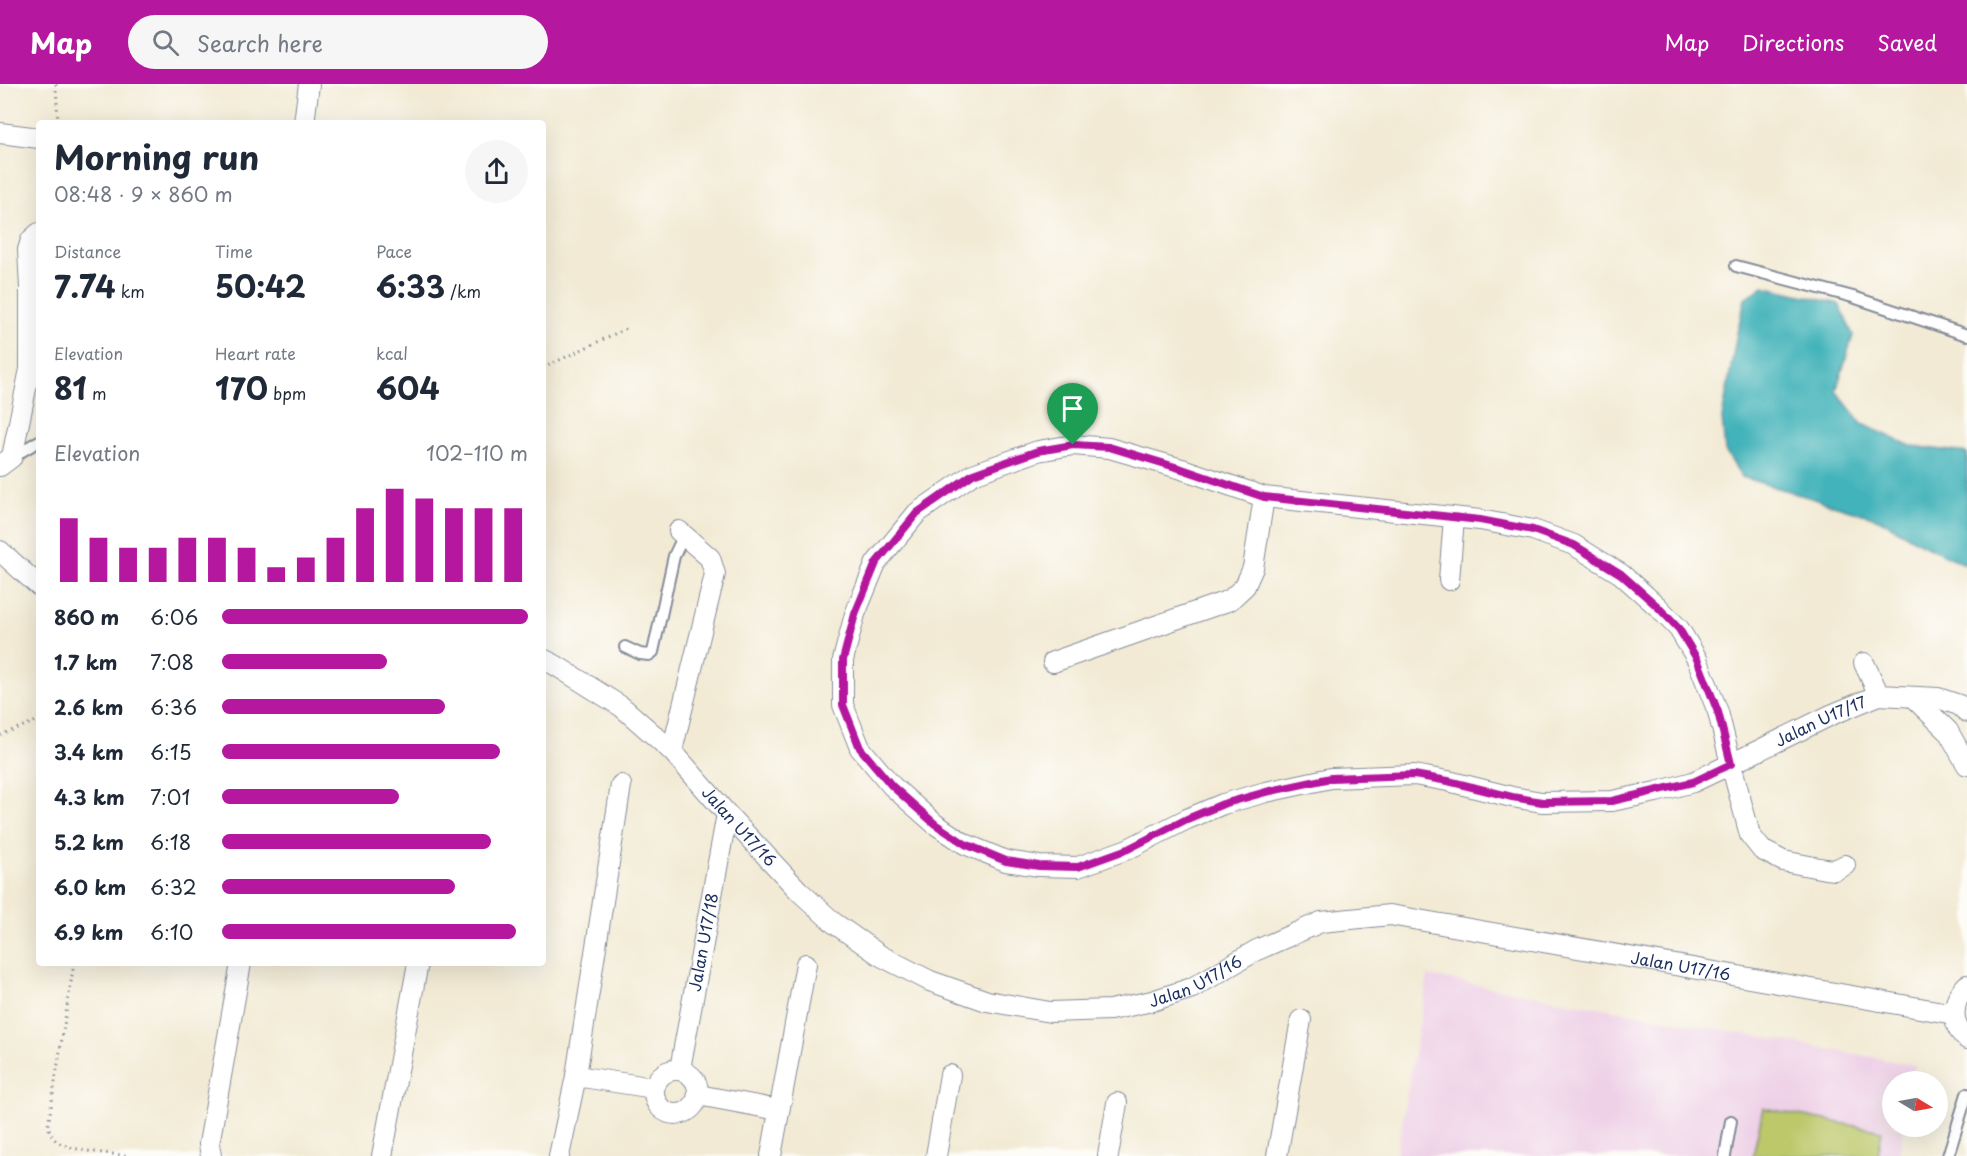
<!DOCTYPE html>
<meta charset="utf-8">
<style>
:root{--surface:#fff;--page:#f6f6f7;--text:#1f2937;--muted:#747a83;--accent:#b5179e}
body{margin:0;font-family:"Playpen Sans",sans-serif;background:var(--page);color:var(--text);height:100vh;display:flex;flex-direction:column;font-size:22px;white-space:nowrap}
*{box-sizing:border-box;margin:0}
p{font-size:20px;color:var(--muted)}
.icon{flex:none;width:33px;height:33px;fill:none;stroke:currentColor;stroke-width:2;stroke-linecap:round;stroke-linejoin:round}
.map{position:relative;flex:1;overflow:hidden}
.sheet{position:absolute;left:36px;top:36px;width:510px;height:846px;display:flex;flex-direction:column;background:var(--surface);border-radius:6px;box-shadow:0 6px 24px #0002}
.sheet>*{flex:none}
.needle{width:39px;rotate:100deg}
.fabs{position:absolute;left:1882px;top:987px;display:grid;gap:12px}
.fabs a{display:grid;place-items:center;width:66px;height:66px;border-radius:50%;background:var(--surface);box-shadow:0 6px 24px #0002;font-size:30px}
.pin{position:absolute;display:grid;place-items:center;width:51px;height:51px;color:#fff;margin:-62px -26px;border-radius:50% 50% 50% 0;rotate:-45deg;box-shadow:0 0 6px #0007}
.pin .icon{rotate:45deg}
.round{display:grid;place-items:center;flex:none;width:63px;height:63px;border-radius:32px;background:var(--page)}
.summary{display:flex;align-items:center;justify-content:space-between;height:102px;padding:0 18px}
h1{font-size:33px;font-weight:700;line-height:45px}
.stats{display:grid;grid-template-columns:repeat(3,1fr);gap:9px;height:102px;padding:6px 18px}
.stats div{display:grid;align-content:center}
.stats b{font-size:30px;font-weight:700}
.stats small{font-size:16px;font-weight:400}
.stats p{font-size:16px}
.chart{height:168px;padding:12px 18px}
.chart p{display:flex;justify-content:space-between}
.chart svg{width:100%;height:108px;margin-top:6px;stroke:var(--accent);stroke-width:6}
ul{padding:0 18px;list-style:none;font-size:20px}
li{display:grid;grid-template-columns:96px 72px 1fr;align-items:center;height:45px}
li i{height:15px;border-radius:8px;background:var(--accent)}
header{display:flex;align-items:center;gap:36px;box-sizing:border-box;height:84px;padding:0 30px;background:var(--accent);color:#fff}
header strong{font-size:28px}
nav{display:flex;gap:33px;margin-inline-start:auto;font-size:21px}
.search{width:420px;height:54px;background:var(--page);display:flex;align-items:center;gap:15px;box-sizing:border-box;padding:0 21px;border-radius:33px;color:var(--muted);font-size:22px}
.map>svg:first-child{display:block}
.built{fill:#eed0e7}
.green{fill:#bcc86a;stroke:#6c7c64;stroke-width:1.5}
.water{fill:#43b3ba;stroke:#2f718c;stroke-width:1.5}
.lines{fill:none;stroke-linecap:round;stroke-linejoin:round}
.service-casing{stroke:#868c99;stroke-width:14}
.minor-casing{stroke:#868c99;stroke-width:22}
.path{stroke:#868c99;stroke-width:3;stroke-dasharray:1.5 4.5;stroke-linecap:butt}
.service{stroke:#fff;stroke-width:10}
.minor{stroke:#fff;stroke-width:20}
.route-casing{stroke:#fff;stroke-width:12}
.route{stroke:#b5179e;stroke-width:8}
.labels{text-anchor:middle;stroke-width:6;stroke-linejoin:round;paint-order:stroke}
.street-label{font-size:16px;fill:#1b2f5e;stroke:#fdfcf7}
</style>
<header>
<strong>Map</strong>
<div class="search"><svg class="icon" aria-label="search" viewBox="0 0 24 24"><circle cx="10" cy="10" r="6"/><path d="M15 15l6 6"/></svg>Search here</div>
<nav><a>Map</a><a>Directions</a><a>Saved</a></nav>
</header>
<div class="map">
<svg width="1967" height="1072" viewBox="0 0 1967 1072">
<rect width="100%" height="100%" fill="#fdfcf7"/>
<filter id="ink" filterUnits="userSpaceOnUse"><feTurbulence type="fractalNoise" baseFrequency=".0167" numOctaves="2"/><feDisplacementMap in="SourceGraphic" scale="12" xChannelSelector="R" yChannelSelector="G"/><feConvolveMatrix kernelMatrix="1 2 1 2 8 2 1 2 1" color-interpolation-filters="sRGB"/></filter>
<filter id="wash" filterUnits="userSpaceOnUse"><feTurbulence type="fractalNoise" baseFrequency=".008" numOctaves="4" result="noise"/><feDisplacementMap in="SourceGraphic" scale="24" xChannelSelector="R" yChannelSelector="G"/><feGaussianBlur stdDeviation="1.35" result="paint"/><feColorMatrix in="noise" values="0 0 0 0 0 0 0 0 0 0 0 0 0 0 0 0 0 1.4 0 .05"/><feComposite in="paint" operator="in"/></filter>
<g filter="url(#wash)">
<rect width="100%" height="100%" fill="#f2ead4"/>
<polygon class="built" points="1428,892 1915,981 1912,997 1893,998 1893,1042 1904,1043 1899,1072 1396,1072"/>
<polygon class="green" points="1763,1024 1882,1047 1878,1072 1753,1072"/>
<polygon class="water" points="1763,202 1839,220 1853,251 1836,307 1862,340 1911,362 1967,369 1967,481 1922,460 1879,435 1742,393 1725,367 1722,334 1737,249 1745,215"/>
</g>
<g filter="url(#ink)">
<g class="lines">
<defs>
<g id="service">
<polyline points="1736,182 1853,213 1967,251"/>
<polyline points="12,373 39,357"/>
<polyline points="625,563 640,570 649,571 653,568 674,472 684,451"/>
<polyline points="1725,1072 1731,1037"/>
<polyline points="1948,1072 1967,1010"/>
</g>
<g id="minor">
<polyline points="304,39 309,0"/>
<polyline points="0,49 39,54"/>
<polyline points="0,382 12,373 30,285 30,204 28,166 31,156 39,149"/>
<polyline points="0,467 39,502"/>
<polyline points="1449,496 1454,434"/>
<path id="s1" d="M543,575L555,581L622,623L672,667L727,730L799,807L834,839L881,872L930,897L987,917L1050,928L1110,926L1152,917L1192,904L1257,866L1321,838L1390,831L1954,930"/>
<polyline points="1053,578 1230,516 1245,502 1253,484 1264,413"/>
<polyline points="1864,579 1879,611"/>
<polyline points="1914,614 1948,647 1967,681"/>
<polyline points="672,667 715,490 710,474 679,447"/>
<path id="s2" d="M1845,781L1835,786L1825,785L1783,777L1762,766L1750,751L1731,680L1718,628L1697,575L1679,545L1657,522L1621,490L1574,461L1533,446L1480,436L1264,413L1182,385L1109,364L1073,361L1038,367L973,390L917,429L876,479L855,530L843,576V621L860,664L892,702L935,740L965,760L1006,777L1039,782L1078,783L1128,765L1187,735L1223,720L1266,708L1331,694L1414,691L1448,697L1512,713L1542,718L1612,717L1656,708L1693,698L1731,680L1831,631L1879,611L1938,614L1959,621L1967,628"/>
<path d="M1967,901C1952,916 1949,940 1967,955"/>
<path id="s3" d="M680,985L727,730"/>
<circle cx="676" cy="1008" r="22"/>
<polyline points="576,992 654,1004"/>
<polyline points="698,1011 779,1026"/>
<polyline points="211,1072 209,1060 241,879"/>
<polyline points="382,1072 418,879"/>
<polyline points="559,1072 576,992 621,701"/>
<polyline points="771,1072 806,880"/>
<polyline points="936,1072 950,991"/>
<polyline points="1108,1072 1117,1019"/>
<polyline points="1277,1072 1301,936"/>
</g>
</defs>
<use href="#service" class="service-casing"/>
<use href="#minor" class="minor-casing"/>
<g class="path">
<polyline points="56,0 58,39"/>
<polyline points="543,284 629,243"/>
<polyline points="0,651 39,636"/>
<path d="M74,879L48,1042C50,1048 52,1054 58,1058C75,1068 109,1069 129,1072"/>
</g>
<use href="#service" class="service"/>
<use href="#minor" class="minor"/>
</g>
</g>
<g class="lines" filter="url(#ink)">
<defs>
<polygon id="route" points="1073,361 1109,363 1182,385 1264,413 1480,436 1533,446 1574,461 1621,490 1657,522 1679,545 1697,575 1718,628 1731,680 1693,698 1612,717 1542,718 1512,713 1448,697 1414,691 1331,694 1266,708 1223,720 1187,735 1128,765 1078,783 1039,782 1006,777 965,760 935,740 892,702 860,664 843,621 843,576 855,530 876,479 917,429 973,390 1038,367"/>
</defs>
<use href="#route" class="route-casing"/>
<use href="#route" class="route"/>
</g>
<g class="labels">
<g class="street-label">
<text dy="6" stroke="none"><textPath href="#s2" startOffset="2444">Jalan U17/17</textPath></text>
<text dy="6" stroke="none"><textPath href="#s1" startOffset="260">Jalan U17/16</textPath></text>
<text dy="6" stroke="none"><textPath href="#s3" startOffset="129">Jalan U17/18</textPath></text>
<text dy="6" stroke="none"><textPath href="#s1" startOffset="1287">Jalan U17/16</textPath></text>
<text dy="6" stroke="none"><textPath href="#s1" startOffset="783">Jalan U17/16</textPath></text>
</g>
</g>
</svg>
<div class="fabs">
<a><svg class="needle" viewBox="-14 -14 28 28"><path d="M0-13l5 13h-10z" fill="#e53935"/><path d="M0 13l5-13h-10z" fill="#747a83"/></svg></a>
</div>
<div class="pin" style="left:1073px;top:361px;background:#1e9e55"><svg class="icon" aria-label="arrive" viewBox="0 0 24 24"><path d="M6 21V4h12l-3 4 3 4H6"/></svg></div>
<section class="sheet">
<div class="summary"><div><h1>Morning run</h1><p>08:48 · 9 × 860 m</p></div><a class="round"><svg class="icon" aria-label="share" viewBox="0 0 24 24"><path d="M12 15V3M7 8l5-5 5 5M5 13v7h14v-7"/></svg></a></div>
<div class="stats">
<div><p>Distance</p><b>7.74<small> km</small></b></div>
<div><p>Time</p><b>50:42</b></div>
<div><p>Pace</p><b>6:33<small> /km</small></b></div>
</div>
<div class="stats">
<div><p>Elevation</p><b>81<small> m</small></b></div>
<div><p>Heart rate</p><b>170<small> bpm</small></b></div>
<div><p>kcal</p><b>604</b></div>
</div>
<div class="chart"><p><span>Elevation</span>102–110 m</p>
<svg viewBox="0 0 160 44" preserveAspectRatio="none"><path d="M5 44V18M15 44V26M25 44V30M35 44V30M45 44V26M55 44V26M65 44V30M75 44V38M85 44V34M95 44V26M105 44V14M115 44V6M125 44V10M135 44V14M145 44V14M155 44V14"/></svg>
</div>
<ul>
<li><b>860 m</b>6:06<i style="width:100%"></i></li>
<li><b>1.7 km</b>7:08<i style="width:54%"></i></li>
<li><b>2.6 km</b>6:36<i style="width:73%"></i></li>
<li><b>3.4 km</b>6:15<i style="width:91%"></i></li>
<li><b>4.3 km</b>7:01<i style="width:58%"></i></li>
<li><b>5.2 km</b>6:18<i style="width:88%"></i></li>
<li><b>6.0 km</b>6:32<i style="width:76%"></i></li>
<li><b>6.9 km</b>6:10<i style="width:96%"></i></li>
</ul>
</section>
</div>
